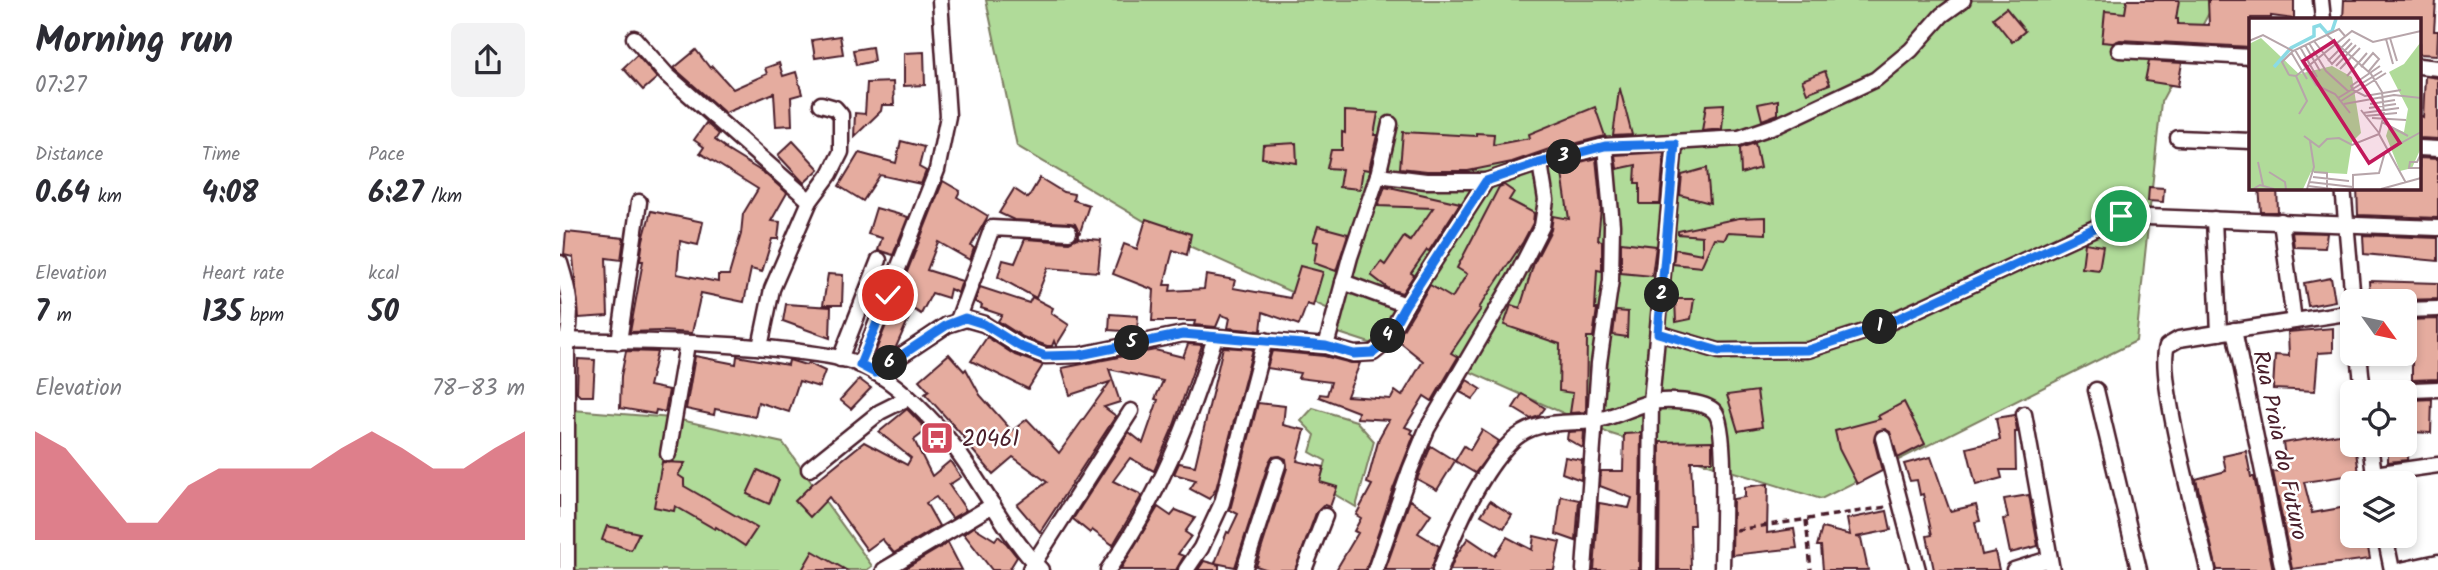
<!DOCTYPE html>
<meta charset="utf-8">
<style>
:root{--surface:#fff;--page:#f2f2f3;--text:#2b2b33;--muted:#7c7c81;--accent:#d1495b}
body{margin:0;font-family:Kalam,sans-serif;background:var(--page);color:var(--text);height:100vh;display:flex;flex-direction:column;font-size:26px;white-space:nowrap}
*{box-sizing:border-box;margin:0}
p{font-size:23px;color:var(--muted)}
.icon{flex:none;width:38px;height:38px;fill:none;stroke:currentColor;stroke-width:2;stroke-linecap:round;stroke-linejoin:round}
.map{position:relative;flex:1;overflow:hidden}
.panel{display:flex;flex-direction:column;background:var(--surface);width:560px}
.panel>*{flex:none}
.needle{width:46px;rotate:123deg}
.fabs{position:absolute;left:1780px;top:289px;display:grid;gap:14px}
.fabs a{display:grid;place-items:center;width:77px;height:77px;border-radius:10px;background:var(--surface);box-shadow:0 4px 10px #0003;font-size:35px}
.pin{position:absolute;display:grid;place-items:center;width:60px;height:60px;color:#fff;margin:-30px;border:4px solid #fff;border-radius:50%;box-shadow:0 2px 7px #0007}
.km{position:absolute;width:35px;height:35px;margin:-18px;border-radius:50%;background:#222;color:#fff;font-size:19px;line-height:35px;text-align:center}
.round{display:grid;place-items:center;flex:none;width:74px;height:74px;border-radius:10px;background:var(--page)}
.summary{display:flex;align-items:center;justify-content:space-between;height:119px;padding:0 35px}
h1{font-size:38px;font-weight:600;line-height:52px}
.metrics{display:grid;grid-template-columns:repeat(3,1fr);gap:10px;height:119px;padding:7px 35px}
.metrics div{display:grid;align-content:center}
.metrics b{font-size:30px;font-weight:600}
.metrics small{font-size:19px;font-weight:400}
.metrics p{font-size:19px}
.chart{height:196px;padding:14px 35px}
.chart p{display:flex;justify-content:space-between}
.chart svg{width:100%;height:126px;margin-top:7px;fill:var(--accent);opacity:.7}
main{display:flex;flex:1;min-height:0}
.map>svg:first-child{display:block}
.green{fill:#b0db99;stroke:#7d7d62;stroke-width:2}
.building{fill:#e5ac9f;stroke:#4a1f2b;stroke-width:2}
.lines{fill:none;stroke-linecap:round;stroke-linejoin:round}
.street-casing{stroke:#4a1f2b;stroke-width:19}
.path{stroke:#4a1f2b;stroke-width:3.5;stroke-dasharray:7 5;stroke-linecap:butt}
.street{stroke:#fff;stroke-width:14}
.route-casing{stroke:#fff;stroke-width:14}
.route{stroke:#1a73e8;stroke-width:9}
.labels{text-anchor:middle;stroke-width:5;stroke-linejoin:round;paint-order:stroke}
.poi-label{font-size:23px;fill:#4a1f2b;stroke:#fff;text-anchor:start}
.street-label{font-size:23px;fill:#4a1f2b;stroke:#fff}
.inset-river{fill:none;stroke:#8bdbe5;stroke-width:3.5}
.inset-road{fill:none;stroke:#b7a5aa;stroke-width:2}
.view{fill:#c2185b;fill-opacity:0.15;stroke:#c2185b;stroke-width:3.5}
.inset-edge{fill:none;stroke:#4a1f2b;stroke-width:3.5}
</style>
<main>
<section class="panel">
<div class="summary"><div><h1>Morning run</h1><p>07:27</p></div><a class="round"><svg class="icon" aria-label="share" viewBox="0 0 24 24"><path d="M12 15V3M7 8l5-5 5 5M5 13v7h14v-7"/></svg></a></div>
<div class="metrics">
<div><p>Distance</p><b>0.64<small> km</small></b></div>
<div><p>Time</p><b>4:08</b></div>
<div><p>Pace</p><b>6:27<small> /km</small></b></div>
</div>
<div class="metrics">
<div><p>Elevation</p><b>7<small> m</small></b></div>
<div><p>Heart rate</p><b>135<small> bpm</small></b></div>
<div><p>kcal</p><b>50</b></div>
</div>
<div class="chart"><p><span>Elevation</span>78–83 m</p>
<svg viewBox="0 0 160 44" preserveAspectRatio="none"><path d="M0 44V6L10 12L20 25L30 38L40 38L50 25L60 19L70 19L80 19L90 19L100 12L110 6L120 12L130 19L140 19L150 12L160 6V44z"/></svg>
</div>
</section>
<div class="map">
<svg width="1878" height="570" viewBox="0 0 1878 570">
<rect width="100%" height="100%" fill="#fff"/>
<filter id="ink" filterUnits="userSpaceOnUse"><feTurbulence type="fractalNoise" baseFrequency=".0143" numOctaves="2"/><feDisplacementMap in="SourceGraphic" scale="14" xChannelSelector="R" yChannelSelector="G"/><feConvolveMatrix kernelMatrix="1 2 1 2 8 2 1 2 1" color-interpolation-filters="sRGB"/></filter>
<g filter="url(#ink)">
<g class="green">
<polygon points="426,0 1656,0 1601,102 1576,341 1261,499 1048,433 823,333 816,345 776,332 782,315 618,241 457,146"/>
<polygon points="753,408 796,421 814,441 796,507 759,485 766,461 750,452 755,435 741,421"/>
<polygon points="0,409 112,418 223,443 312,566 307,570 0,570"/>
</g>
<g class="building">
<polygon points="1567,0 1619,0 1616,19 1618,19 1618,24 1649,25 1648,0 1734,0 1734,19 1711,16 1711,18 1691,18 1691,47 1560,40 1553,43 1542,42 1545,11 1565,13"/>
<polygon points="1784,0 1876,0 1874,31 1878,31 1877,55 1859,54 1859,19 1783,19"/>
<polygon points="1446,8 1465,31 1452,42 1433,18"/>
<polygon points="280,36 283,54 255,58 252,40"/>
<polygon points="312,47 314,61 296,65 293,50"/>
<polygon points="136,50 150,68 152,66 173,89 207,74 205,68 219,63 223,76 236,72 242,94 231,97 232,125 216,126 214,93 165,113 114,68"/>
<polygon points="364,52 365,85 344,86 344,53"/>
<polygon points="77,55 97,78 83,90 63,68"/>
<polygon points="1589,61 1622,63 1618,86 1585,81"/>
<polygon points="1265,71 1270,84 1247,93 1242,80"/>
<polygon points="1865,76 1878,78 1878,139 1859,138 1859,115 1863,117"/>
<polygon points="333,82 334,105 322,105 321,111 294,137 295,113 305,114 307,83"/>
<polygon points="1060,89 1072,135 1053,136 1059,90"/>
<polygon points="1218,100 1218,114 1202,120 1198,104"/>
<polygon points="1164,104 1162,129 1142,131 1146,105"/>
<polygon points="1035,107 1045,136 998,148 998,146 952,162 908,171 867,171 840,168 843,132 916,136 916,133 934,134 933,145 970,138 969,134"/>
<polygon points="785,111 818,113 814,135 817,135 809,170 803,169 800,189 779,187 782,169 767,168 771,150 782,150 782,132 785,133"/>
<polygon points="146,123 159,134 155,140 166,148 165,149 204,173 227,193 211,221 220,222 218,239 212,239 202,272 191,269 184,302 141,293 132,333 101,331 70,332 83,261 80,261 83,240 91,211 143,222 138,245 120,241 117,274 158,282 158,275 169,275 181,234 183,214 198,189 140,153 144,147 134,140"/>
<polygon points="233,141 259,169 244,183 218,155"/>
<polygon points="341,141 364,147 359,167 366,171 361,184 320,175 303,201 279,186 299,153 336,163"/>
<polygon points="736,143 737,163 702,158 703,145"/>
<polygon points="1195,143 1200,168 1181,174 1180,148"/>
<polygon points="1104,152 1100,204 1080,204 1080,183 1075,183 1076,165 1057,169 1055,155"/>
<polygon points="1036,158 1041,208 1038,240 1042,241 1042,271 1037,270 1035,309 1037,309 1033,337 1027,337 1026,412 1010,413 1013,393 999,391 1000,344 944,325 951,305 960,308 974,263 991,230 993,216 1009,219 1001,167"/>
<polygon points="1859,158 1878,159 1878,218 1798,215 1797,187 1859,187"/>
<polygon points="1147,168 1150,203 1120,195 1122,175"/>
<polygon points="480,178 503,192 514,194 513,200 529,205 518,238 541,240 538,272 488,268 476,298 438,277 443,260 455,263 465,239 509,242 517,238 519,232 515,224 510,223 454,220 439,213 454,189 468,198"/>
<polygon points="383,181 400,191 397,197 428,216 411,246 414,248 410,260 378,242 367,270 402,281 398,293 390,289 388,298 372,293 361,314 353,309 336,347 323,356 315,353"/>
<polygon points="944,185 954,192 949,200 974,213 973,223 963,242 919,308 921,309 891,353 898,357 872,401 864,396 845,427 853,430 851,433 854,435 833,489 806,570 776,570 798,533 794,531 801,518 796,515 812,485 807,483 819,438 829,420 797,418 798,412 759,397 760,394 767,395 771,382 738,378 740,373 707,368 712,351 764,356 791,363 800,363 787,396 831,399 835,391 842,396 863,361 837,340 870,285 892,298 907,274 897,268 939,187"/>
<polygon points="825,186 900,203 869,251 867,250 851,273 854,275 842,293 829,289 811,275 821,262 825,265 844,237 850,241 873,208 818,206"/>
<polygon points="1589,187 1604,188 1603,202 1588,201"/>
<polygon points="1699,187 1717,187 1718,212 1701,212"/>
<polygon points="316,208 348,217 333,255 318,250 322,238 308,234"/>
<polygon points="1206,217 1206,234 1168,232 1165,239 1154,238 1141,267 1113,264 1115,249 1142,254 1142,236 1118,234 1118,231 1179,218"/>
<polygon points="586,219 631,234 627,255 613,250 604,285 611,285 610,291 644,289 646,275 675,280 673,288 730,298 740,266 763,272 753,306 747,304 739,325 703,312 701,331 668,328 670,318 661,315 656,327 634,325 635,321 592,321 594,290 553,274 564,244 577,249"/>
<polygon points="758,226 788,234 776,271 754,263 758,242 753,241"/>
<polygon points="6,232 64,238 61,260 46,258 48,316 19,318 13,257 4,255"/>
<polygon points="1732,232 1767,233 1765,248 1734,247"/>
<polygon points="1803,235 1878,238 1878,261 1804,254"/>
<polygon points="1061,242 1096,246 1092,276 1061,273"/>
<polygon points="1525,243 1543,246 1539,270 1522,268"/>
<polygon points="268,274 283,275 282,305 263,305"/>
<polygon points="1771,278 1775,301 1748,306 1744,283"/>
<polygon points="1809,281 1878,283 1878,299 1810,301"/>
<polygon points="420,287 469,303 472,297 493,308 491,313 509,325 496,346 494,341 492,346 487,346 463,337 438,321 442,315 421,308 422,305 415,302"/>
<polygon points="1115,299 1134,299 1131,319 1116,322"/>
<polygon points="226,304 271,307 270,338 223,321"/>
<polygon points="1056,311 1068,312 1067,337 1053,335"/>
<polygon points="550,314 578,316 577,332 549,330"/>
<polygon points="1878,319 1878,379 1852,380 1852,329 1844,330 1844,320"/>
<polygon points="1773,328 1773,352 1758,353 1755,391 1713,389 1715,355 1729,356 1728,332"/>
<polygon points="427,337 455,355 483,365 468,389 411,361"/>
<polygon points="628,344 642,345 614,425 594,471 570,458 553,481 580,494 581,497 553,545 532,530 530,533 513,519 569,432 583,443 598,400 595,399 603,381 549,369 560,402 544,407 556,416 480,532 457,505 487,482 453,457 433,474 408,445 410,444 365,394 369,391 359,380 389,354 404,371 406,369 420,395 452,431 467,419 499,453 550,382 510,395 502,368 595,350 623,357"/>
<polygon points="663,347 693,349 656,489 649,499 630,489 636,480 614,474 619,463 635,466"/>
<polygon points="66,351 97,352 89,386 109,390 105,412 96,410 95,414 60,408 61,376"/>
<polygon points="135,356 176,364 177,356 228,365 229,360 246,365 248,363 265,371 259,387 239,381 229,412 198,402 195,417 155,409 154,415 126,409"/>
<polygon points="18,359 35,360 33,396 20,396 17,393"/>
<polygon points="299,379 311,388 291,409 280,400"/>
<polygon points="907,380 921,389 913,399 900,392"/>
<polygon points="1197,391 1202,427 1178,431 1167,395"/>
<polygon points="962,394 985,408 979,416 971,419 953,408"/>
<polygon points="1872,399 1871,433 1851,432 1853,400"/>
<polygon points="1344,402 1365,444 1338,458 1330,432 1325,429 1317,431 1314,440 1322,471 1297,484 1279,449 1275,431 1320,419 1318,416"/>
<polygon points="698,403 725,406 723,425 745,430 737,461 764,467 760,482 777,487 770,507 764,505 756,513 735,570 708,570 696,566 727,468 726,459 720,456 712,457 709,462 675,567 655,563 667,532 669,533 678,514 670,510"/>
<polygon points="347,409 367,430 354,440 372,476 390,461 401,477 389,485 406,510 392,518 376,497 366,503 379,526 334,553 322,539 307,550 269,497 250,517 235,501 252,484 304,442 347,465 351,458 319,432"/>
<polygon points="1455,415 1457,432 1455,432 1456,470 1440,470 1442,478 1416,485 1407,448 1440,440 1436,418"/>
<polygon points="922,430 939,441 915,473 895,461 904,446 910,450"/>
<polygon points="1024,431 1023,448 1007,439 1008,432"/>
<polygon points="1792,432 1792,444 1795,444 1799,474 1744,482 1752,513 1792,506 1792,536 1806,536 1810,559 1732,569 1713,472 1727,469 1723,443"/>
<polygon points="1081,433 1079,570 1034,570 1039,503 1069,508 1072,498 1040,486 1041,471 1063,471 1064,434"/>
<polygon points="1152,441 1152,461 1131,461 1134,525 1130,525 1131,570 1099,570 1100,442"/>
<polygon points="1828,444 1848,444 1847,460 1828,462"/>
<polygon points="871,446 895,461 877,490 857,479"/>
<polygon points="1686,451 1691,477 1694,477 1713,570 1657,570 1636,479 1666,471 1663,456"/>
<polygon points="1005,457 1022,460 1021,480 1002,473"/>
<polygon points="1371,457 1390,511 1416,505 1420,521 1415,522 1422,555 1435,552 1439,570 1374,570 1367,536 1372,535 1363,494 1360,495 1357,480 1350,481 1344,464"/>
<polygon points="102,462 125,463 118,475 124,479 124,486 197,528 185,546 156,527 155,529 115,506 114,511 94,507"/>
<polygon points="198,470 219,480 209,504 187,494"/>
<polygon points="1208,484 1207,533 1234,529 1237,548 1172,555 1173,499 1185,497 1185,487"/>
<polygon points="1469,495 1478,546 1450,553 1443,519 1448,518 1444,499"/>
<polygon points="1001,496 1019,500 1016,541 996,534"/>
<polygon points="850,500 871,514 858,533 879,546 871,570 825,570"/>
<polygon points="930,501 952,515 944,528 921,515"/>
<polygon points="598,507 611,516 616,510 635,518 625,532 631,536 618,554 624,556 616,570 560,570"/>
<polygon points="1327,511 1331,530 1296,537 1301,538 1308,570 1263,570 1261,546 1257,546 1262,528 1290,535 1287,519"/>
<polygon points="47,526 79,533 71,550 42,540"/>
<polygon points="414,527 435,540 438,536 446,543 457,557 449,570 432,570 404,534"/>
<polygon points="974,536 1000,542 994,570 890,570 895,557 908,538 935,556 947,537 972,550"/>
<polygon points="388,543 402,570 348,570 346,568"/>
<polygon points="253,551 286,570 242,570"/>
<polygon points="644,561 659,565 659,570 638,570"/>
</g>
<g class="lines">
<defs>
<g id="street">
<polyline points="1761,0 1763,19"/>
<polyline points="74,38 107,75 250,201"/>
<polyline points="1559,50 1691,57"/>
<polyline points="1859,66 1878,68"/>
<polyline points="1618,138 1691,141"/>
<polyline points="1859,148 1878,149"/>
<polyline points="818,175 866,181 926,181 980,163 1045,146 1179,138 1220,124 1316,79 1351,50 1382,15 1403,0"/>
<polyline points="1783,187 1793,301"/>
<polyline points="1654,219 1659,333"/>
<polyline points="1721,221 1734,321"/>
<path d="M0,263C9,292 13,310 7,340V570"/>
<polyline points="783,282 846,305"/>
<polyline points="1844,310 1878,309"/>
<polyline points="398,320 432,228 509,232"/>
<polyline points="1674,330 1723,570"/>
<polyline points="1098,333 1159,351 1248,350 1319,327 1561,216 1878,228"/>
<path d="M0,340C77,342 156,341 233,351C255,354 280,356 301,365C330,377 358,405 379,428C418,472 440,528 481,570"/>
<polyline points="59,342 79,202"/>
<polyline points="766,346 790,257 818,175 830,124"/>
<polyline points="200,347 212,289 250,201 270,174 281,152 281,115 275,108 261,104"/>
<polyline points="1799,354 1803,392 1878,389"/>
<polyline points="280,359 319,260"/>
<polyline points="300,365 377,170 388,116 380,0"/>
<polyline points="315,373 387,325 406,319 424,324 459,346 485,356 520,355 623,334 766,346 794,354 813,353 823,345 846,305 926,181"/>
<polyline points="1536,390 1579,570"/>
<polyline points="1464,414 1492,570"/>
<polyline points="1323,438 1358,570"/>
<polyline points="1810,444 1815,482"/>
<polyline points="108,454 127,344"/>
<polyline points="249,469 320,412 348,398"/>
<polyline points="1814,474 1878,465"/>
<polyline points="1825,536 1832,570"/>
<polyline points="470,569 571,411"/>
<polyline points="324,570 433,505"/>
<path d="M548,570C598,499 630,420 655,337"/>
<polyline points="626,570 641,548 662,503 705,340"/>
<polyline points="684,570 718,465"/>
<polyline points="744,570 765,516"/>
<polyline points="815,570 850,470 867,429 956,277 982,226 986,200 980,163"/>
<path d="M880,570C895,530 921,471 952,441C975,419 1004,424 1033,421C1052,418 1070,408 1088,403C1102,399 1145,400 1155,412C1168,426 1162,545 1162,570"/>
<polyline points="1024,570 1039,363 1051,280 1052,225 1045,146"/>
<polyline points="1089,570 1091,402 1115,143"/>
<polyline points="1454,570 1489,559"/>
<path d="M1648,570C1639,530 1596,376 1607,346L1619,339L1792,312"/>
<polyline points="1841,570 1878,562"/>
</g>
</defs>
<use href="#street" class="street-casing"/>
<g class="path">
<polyline points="1246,520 1251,570"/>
<polyline points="1176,530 1327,507"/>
</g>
<use href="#street" class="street"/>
</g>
</g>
<g class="lines" filter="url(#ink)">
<defs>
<polyline id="route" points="328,295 300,365 315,373 387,325 405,318 424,324 459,346 485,356 520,355 623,334 766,346 794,354 813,353 823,345 846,304 926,181 979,163 1045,146 1115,144 1098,333 1159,351 1248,350 1319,327 1561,216"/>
</defs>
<use href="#route" class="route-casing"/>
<use href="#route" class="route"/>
</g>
<defs>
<symbol id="bus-square" viewBox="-11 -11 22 22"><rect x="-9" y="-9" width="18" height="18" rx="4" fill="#d1495b" stroke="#fff"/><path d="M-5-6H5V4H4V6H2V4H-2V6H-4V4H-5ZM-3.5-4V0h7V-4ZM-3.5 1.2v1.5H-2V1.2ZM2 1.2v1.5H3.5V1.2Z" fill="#fff"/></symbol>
</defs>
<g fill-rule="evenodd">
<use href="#bus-square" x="358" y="419" width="38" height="38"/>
</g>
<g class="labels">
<g class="poi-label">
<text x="402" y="446">20461</text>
</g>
<g class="street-label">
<text transform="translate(1721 445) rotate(78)" y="8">Rua Praia do Futuro</text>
</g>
</g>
<g transform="translate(1689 18)">
<rect width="172" height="172" fill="#fff"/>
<path d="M12,20L50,56L83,48L103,59L112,115L103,124L98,156L62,154L54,171H0V26ZM171,25V132L163,150L151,153L137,118L140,108L155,114L159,91L140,54L155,46Z" fill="#b0db99"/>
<path class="inset-river" d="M25,49L42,30L65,18V9L71,7L78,15L83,13L87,1"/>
<path class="inset-road" d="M78,17L122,56L133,74L135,96L130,116L157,165M141,20L148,43M137,21L144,46M0,23L14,17L44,33M65,23L83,46L103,25M60,25L77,53L100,74M56,27L71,53M51,29L68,59M46,32L67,67L86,76L101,95M42,34L58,61M79,43L101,21M87,48L107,27M131,48L102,68L104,72L116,78L152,72M112,49L124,35L130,41L120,53M91,51L111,30M40,57L47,58L103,13L124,24L172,13M40,57L33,44L44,33L90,11L96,18M47,58L58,83L50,96M98,58L118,35M89,80L133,53M92,83L137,55M95,86L145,77L172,80M121,86L146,82M120,90L147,86M112,92L130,115M114,95L150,90M116,98L148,95M123,100L157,102M133,104L159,118M55,118L70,129L78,121L90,120L103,127L130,116M172,136L168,144H161L160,150H172M9,144L14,167M20,154L36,164L37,171M65,154L78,155V171M64,159L100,163M61,164L104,169M59,168L83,171M4,171L11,167L25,171M58,171L65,149L61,123M104,171V157L130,155L136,134L172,114M132,171L172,160"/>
<path class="view" d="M85,23L151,125L120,145L54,43Z"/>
<rect width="172" height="172" class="inset-edge"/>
</g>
</svg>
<div class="fabs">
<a><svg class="needle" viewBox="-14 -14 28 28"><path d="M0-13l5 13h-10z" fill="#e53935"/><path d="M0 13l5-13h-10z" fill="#7c7c81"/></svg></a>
<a><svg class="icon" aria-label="locate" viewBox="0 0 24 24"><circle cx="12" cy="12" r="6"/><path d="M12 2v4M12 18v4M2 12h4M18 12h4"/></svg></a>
<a><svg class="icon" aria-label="layers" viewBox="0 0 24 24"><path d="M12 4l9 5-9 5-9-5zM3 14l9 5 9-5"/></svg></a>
</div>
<div class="pin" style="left:1561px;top:216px;background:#1e9e55"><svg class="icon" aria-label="arrive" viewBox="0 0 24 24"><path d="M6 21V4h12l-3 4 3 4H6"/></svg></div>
<div class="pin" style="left:328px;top:295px;background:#d93025"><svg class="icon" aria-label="check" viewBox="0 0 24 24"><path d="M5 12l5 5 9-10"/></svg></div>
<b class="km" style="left:1320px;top:327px">1</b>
<b class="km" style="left:1102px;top:295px">2</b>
<b class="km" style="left:1004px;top:157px">3</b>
<b class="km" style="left:828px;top:336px">4</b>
<b class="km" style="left:572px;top:343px">5</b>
<b class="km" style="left:330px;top:363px">6</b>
</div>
</main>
